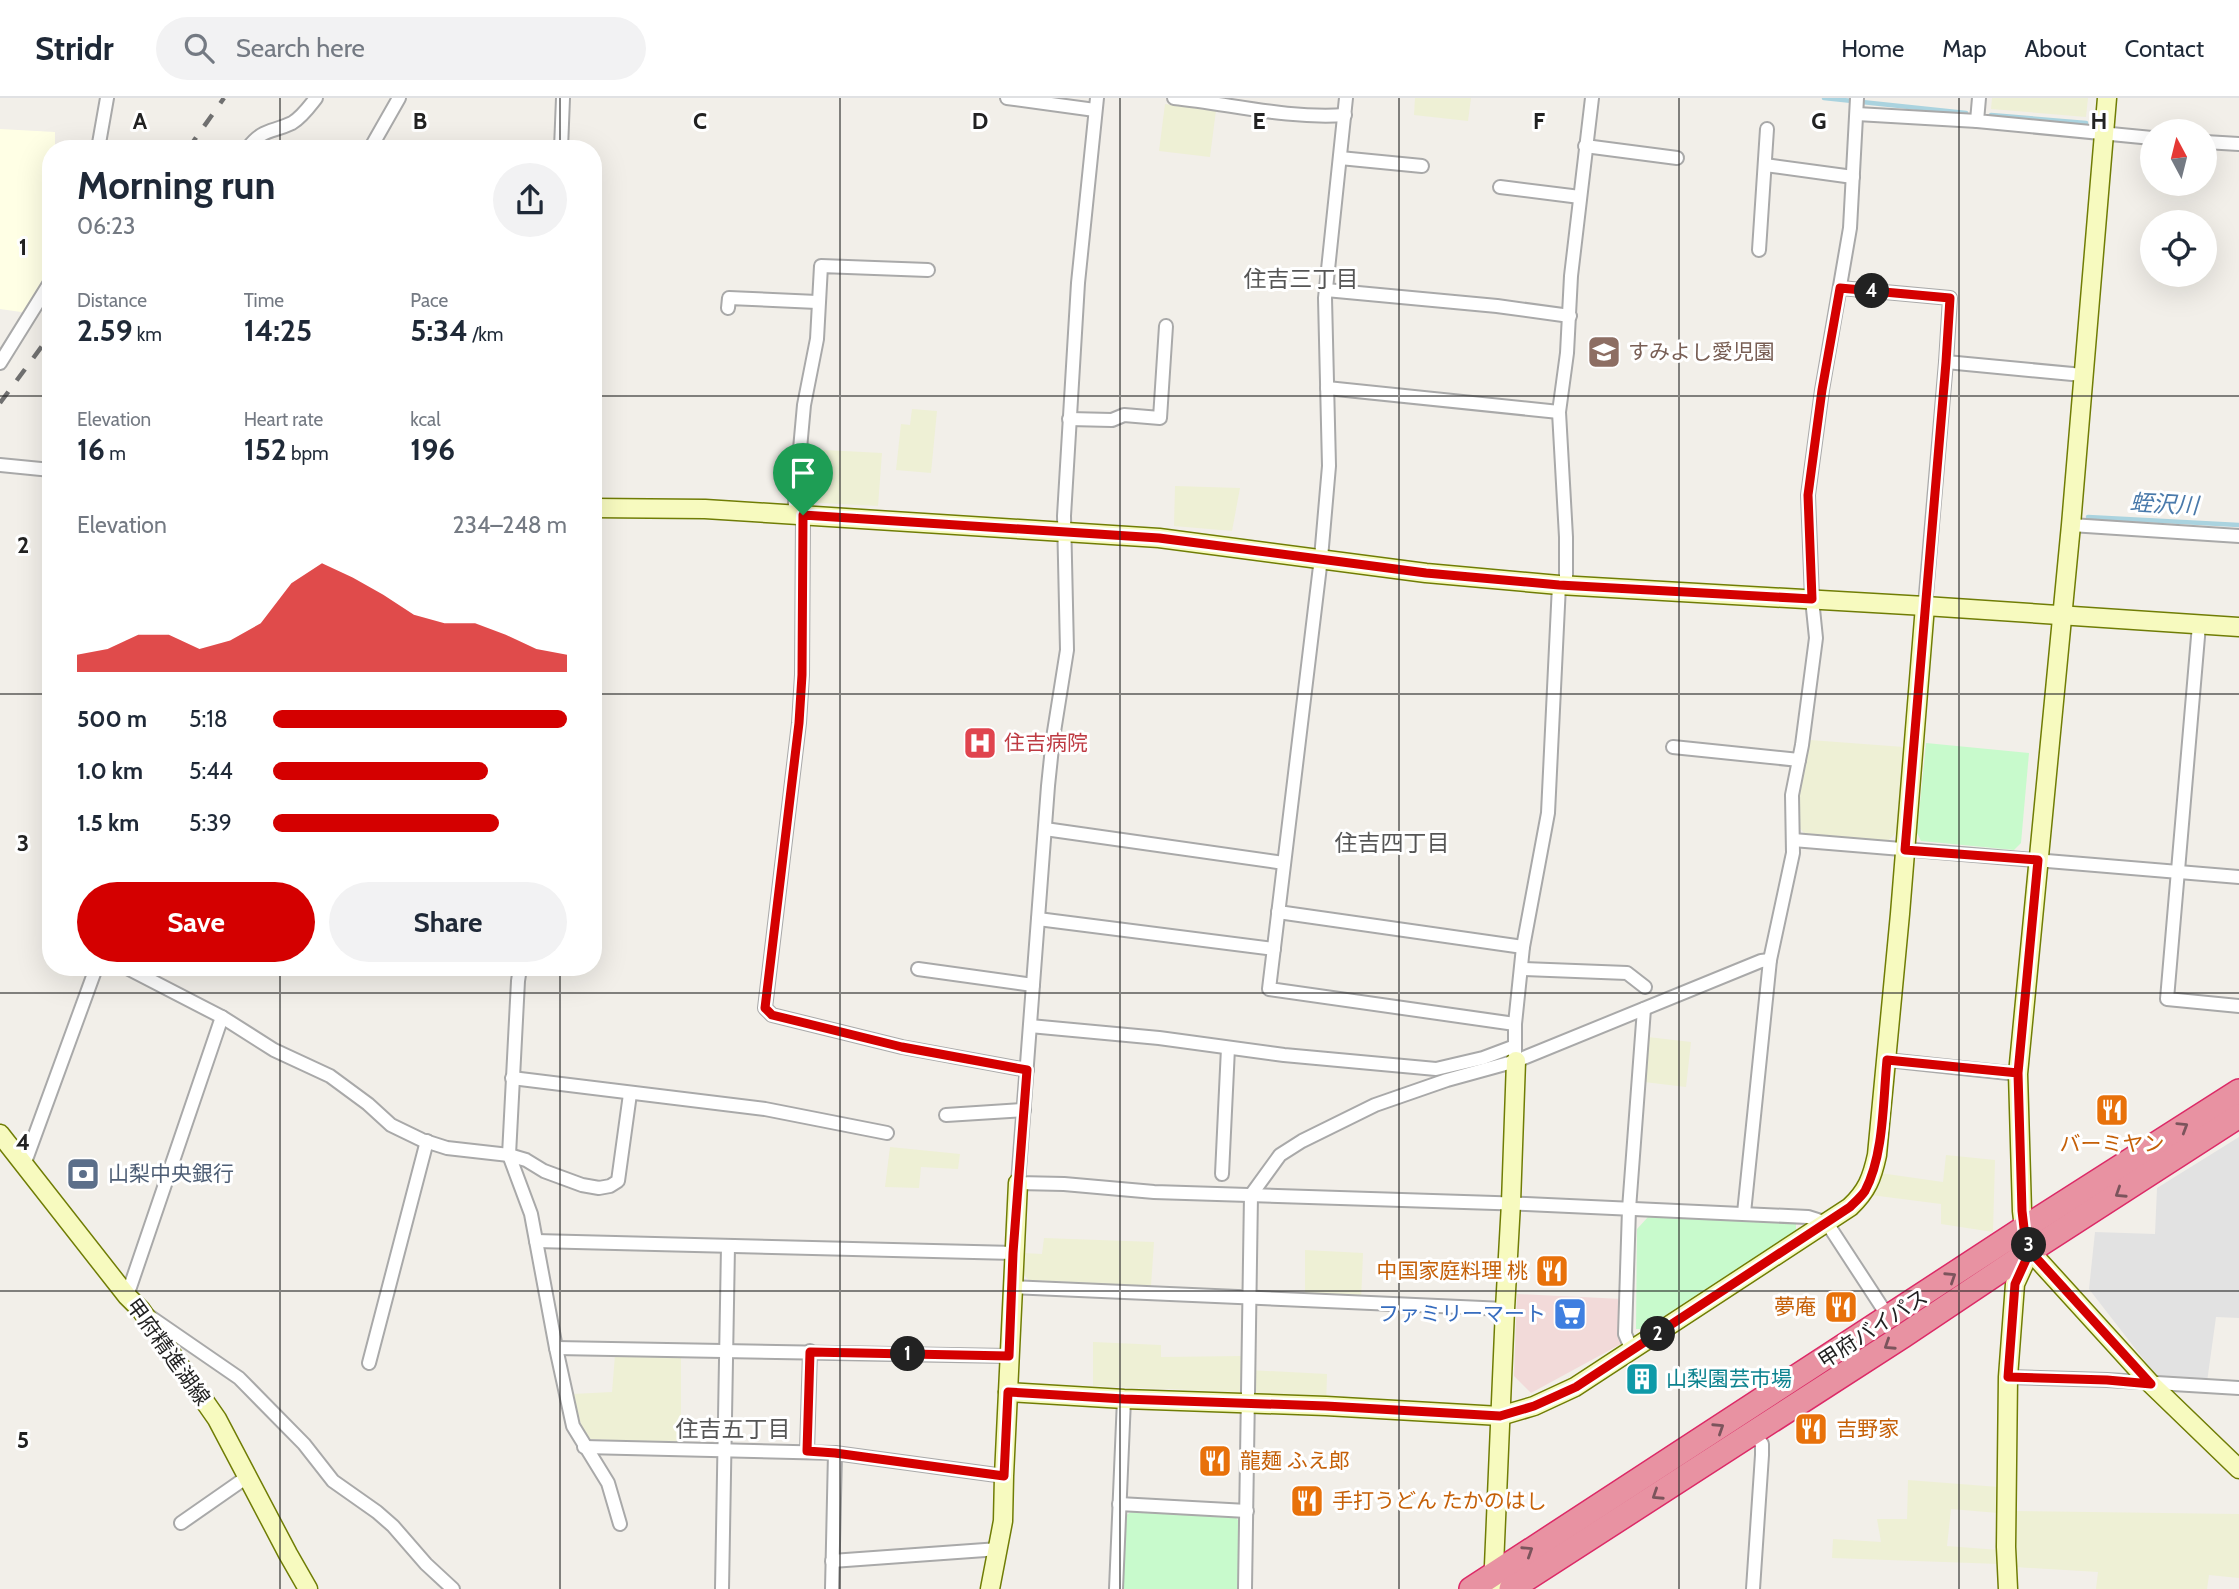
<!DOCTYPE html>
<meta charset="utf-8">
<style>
:root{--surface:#fff;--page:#f2f2f3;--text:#1f2937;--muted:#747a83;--line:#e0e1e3;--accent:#d40000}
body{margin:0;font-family:Cabin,"Noto Sans JP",sans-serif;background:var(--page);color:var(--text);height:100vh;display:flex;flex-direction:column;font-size:26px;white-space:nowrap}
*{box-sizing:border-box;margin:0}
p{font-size:23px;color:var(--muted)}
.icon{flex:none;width:38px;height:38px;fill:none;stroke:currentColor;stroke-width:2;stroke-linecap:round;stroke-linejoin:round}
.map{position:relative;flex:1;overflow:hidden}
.side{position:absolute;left:42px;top:42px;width:560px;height:836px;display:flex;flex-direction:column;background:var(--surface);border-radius:28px;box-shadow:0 7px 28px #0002}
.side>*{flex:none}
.needle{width:46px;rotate:353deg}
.fabs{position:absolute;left:2140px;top:21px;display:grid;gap:14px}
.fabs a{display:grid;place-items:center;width:77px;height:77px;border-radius:50%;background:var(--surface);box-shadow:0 7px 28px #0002;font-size:35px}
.pin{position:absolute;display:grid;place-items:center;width:60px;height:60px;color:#fff;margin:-72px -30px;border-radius:50% 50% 50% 0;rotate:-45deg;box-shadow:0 0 7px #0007}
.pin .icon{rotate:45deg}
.km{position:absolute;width:35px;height:35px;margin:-18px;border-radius:50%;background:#222;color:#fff;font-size:19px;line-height:35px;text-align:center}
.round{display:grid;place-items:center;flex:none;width:74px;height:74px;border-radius:37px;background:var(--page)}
.overview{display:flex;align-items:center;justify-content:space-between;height:119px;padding:0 35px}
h1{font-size:38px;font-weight:700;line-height:52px}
.figures{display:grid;grid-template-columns:repeat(3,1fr);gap:10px;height:119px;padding:7px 35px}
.figures div{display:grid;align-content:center}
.figures b{font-size:30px;font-weight:700}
.figures small{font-size:19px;font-weight:400}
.figures p{font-size:19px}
.chart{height:196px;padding:14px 35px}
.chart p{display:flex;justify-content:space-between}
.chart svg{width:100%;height:126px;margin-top:7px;fill:var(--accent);opacity:.7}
.primary-button{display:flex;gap:14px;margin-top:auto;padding:14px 35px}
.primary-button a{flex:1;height:80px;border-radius:42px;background:var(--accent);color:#fff;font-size:28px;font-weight:700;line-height:80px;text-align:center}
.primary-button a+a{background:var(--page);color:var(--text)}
ul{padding:0 35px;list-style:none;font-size:23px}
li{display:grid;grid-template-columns:112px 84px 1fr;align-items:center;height:52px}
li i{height:18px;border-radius:9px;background:var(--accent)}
header{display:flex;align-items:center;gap:42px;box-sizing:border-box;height:98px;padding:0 35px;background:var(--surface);border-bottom:2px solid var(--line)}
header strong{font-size:33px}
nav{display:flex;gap:38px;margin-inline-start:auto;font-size:24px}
.search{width:490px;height:63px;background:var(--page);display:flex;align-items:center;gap:18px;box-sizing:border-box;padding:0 24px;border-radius:38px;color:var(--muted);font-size:26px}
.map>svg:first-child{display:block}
.commercial{fill:#f2dad9}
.education{fill:#ffffe5}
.farmland{fill:#eef0d5}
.park{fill:#c8facc}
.parking{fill:#e2e2e2}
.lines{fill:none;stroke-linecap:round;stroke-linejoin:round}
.stream{stroke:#aad3df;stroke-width:4.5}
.street-casing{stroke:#a9a9a9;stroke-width:16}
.secondary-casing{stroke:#707d05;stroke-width:21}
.highway-casing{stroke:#dc2a67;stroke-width:26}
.street{stroke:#fff;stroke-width:12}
.secondary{stroke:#f7fabf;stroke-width:18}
.highway{stroke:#e892a2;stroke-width:23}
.rail{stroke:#707070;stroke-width:4.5;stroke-dasharray:14 14;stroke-linecap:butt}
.oneway{stroke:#7b545c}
.route-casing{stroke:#fff;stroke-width:14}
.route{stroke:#d40000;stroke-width:9}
.grid{fill:none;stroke:#222;stroke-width:2;stroke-opacity:0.55}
.labels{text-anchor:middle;stroke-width:6;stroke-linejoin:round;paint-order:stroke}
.education-label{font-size:21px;fill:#785e54;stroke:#fff;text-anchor:start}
.health-label{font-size:21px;fill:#be3a42;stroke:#fff;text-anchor:start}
.food-label{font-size:21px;fill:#c56008;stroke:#fff;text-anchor:start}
.service-label{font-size:21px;fill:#4e5e75;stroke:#fff;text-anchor:start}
.shop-label{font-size:21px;fill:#366cbe;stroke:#fff;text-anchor:end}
.street-label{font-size:21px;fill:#222;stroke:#fff}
.culture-label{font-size:21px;fill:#0d838f;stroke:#fff;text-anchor:start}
.neighbourhood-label{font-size:23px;fill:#555;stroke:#fff}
.water-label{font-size:23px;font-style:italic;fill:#4a7aab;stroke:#fff}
.grid-label{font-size:23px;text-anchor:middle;font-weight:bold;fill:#222;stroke:#fff;stroke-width:6;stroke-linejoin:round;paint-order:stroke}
</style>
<header>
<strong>Stridr</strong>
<div class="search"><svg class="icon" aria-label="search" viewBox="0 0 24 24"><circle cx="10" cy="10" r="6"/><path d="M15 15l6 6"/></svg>Search here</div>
<nav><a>Home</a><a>Map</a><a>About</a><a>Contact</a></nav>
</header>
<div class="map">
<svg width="2239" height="1491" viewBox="0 0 2239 1491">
<rect width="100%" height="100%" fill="#f2efe9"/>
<polygon class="commercial" points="1517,1196 1622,1201 1621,1246 1531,1295 1514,1278"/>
<polygon class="education" points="0,31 55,34 55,51 51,51 51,123 47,188 28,215 0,211"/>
<g class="farmland">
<polygon points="1415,0 1471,0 1468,23 1414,17"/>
<polygon points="1992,0 2088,0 2086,19 1991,11"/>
<polygon points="1165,6 1216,12 1210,59 1159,53"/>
<polygon points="912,311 937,313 931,375 896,372 901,326 910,327"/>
<polygon points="805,351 882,355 878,408 802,404"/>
<polygon points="1175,388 1240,390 1232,433 1174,428"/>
<polygon points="1810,642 1904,649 1896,735 1887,744 1804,735 1799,729 1799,695"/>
<polygon points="1648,939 1691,944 1686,989 1644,984"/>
<polygon points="890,1049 960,1056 958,1071 921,1069 919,1090 885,1089"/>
<polygon points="1946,1057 1995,1062 1993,1134 1941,1126 1941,1106 1863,1096 1873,1074 1943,1084"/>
<polygon points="1044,1140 1154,1144 1151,1188 1029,1182 1023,1176 1023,1155 1042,1156"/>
<polygon points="1305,1152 1363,1155 1361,1203 1305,1201"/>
<polygon points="1093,1244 1161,1247 1161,1259 1242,1258 1240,1294 1093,1288"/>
<polygon points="615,1257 681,1259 681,1345 591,1341 584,1336 572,1296 612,1294"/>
<polygon points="1249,1272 1327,1276 1326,1308 1249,1306"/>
<polygon points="1908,1382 1999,1389 1998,1415 1951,1411 1947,1448 1999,1452 2000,1466 1832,1460 1833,1441 1881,1444 1877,1421 1907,1421"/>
<polygon points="2013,1413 2239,1416 2239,1480 2209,1477 2207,1491 2096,1491 2098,1474 2015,1469"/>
</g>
<g class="park">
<polygon points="1926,645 2029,655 2021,745 2014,752 1921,743 1917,735"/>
<polygon points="1648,1119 1796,1125 1796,1132 1644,1231 1636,1231 1637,1131"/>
<polygon points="1134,1412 1235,1419 1240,1424 1240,1491 1123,1491 1125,1418"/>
</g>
<polygon class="parking" points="2239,1039 2239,1220 2216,1219 2207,1284 2166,1284 2155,1276 2089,1191 2095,1134 2155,1136 2157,1090"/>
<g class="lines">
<g class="stream">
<polyline points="1824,0 1966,15"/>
<polyline points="1991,17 2086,25"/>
<polyline points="2088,419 2239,427"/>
</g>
<defs>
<g id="street">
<polyline points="1007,0 1095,12"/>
<polyline points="1097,0 1078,185 1064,418 1067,552 1053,640 1048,688 1018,1085 1064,1086 1154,1094 1526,1106 1808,1119 1827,1125 1889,1220"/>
<path d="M1174,0C1231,6 1288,21 1345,17"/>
<polyline points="1346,0 1325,200 1329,368 1321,460 1269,891 1515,926"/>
<polyline points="1979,0 1977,23 2152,40"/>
<polyline points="1857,16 1977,23"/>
<polyline points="2205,44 2239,46"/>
<polyline points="1585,48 1677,60"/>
<polyline points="98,51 107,0"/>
<path d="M247,51C263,30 271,35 292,25C302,19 309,9 316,0"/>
<polyline points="370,51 399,0"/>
<polyline points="561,51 563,0"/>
<polyline points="1340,60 1422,68"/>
<polyline points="1765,67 1853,79"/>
<polyline points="1500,89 1580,99"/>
<polyline points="1759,152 1767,31"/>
<polyline points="1841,190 1950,200 1946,264 1925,508"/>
<polyline points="1326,192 1497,208 1570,218"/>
<polyline points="728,210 729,200 817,204"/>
<polyline points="1946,264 2083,277"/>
<polyline points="0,265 51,183"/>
<polyline points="1327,290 1559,314"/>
<polyline points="1069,321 1112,322 1124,317 1160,320 1166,228"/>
<polyline points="0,367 51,372"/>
<polyline points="794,417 804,307 817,241 821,168 928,172"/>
<polyline points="803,417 802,577 799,625 765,910 772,917 902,949 1027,972"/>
<polyline points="2071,427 2239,438"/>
<polyline points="1566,488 1566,439 1559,314 1567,255 1571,178 1592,0"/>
<polyline points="2199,527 2167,901 2239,908"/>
<polyline points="1673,649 1799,662"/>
<polyline points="1045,731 1284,765"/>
<polyline points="1793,742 2239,779"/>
<polyline points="1278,814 1523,849"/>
<polyline points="1038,821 1274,851"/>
<polyline points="127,870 222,919 274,952 330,978 368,1006 391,1027 422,1042 447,1050 509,1057 526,1062 544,1073 582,1087 599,1090 610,1088 618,1083 630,996"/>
<polyline points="520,870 518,883 509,1057 531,1116 556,1250 573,1328 608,1385 620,1426"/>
<polyline points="918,871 1033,887"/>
<polyline points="1521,871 1627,875 1645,889"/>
<polyline points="1030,928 1159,940 1284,957 1436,971 1483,960 1515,948"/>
<polyline points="1515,956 1515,926 1523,849 1548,715 1559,487"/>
<polyline points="1887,962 2018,976"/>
<polyline points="512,980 765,1011 887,1035"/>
<polyline points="946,1017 1024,1012"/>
<polyline points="24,1067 96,870"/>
<polyline points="1222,1076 1228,950"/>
<polyline points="1744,1115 1770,862 1793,755 1792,697 1802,647 1816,540 1812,501 1808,397 1822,292 1850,130 1857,0"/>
<polyline points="536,1143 1014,1155"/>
<polyline points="1012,1189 1505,1211"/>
<polyline points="127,1198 222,919"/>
<polyline points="149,1218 239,1280 304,1346 333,1383 377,1414 393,1428 426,1466 453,1491"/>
<polyline points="556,1250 1009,1258"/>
<polyline points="1632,1252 1625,1236 1629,1111 1644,911"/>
<polyline points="369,1265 427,1043"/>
<polyline points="2008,1279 2107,1282 2239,1290"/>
<polyline points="584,1349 835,1355 1004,1378"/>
<polyline points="807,1353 810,1253"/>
<polyline points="1119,1406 1247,1413"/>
<polyline points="181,1425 247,1379"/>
<polyline points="832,1463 999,1451"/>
<polyline points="722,1491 728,1148"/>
<polyline points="832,1491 835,1355"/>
<polyline points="1116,1491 1124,1301"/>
<polyline points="1245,1491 1251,1097 1280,1057 1302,1043 1375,1007 1447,982 1516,963 1761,863 1770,862"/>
<polyline points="1753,1491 1762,1357 1762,1346 1754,1335"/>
</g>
<g id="secondary">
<polyline points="2107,0 2071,427 2018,976 2022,1113 2024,1130 2030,1153 2151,1286 2239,1371"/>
<polyline points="593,410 705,411 1159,440 1426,475 1559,487 1925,508 2239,529"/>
<polyline points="0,1036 127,1198 141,1212 217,1321 288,1456 308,1491"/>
<path d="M1008,1294L1124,1301L1326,1308L1500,1318L1534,1308L1575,1289L1850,1109C1867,1093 1872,1080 1877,1057L1900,816L1925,508"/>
<polyline points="990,1491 1003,1423 1004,1378 1018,1085"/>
<polyline points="1493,1491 1505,1211 1511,1105 1516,963"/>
<polyline points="2008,1491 2006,1449 2008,1279 2015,1186 2030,1153"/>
</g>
<g id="highway">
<polyline points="1471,1491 2024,1130 2239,993"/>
<polyline points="1511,1491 1903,1238 2030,1153 2239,1018"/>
</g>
</defs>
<use href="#street" class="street-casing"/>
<use href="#secondary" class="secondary-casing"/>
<use href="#highway" class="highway-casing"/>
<use href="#street" class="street"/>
<use href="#secondary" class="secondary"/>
<use href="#highway" class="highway"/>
<g class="rail">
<polyline points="188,51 224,0"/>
<polyline points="0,305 51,236"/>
</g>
</g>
<defs><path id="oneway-chevron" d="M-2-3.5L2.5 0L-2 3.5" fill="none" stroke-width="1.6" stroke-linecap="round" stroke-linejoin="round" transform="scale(1.75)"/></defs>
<g class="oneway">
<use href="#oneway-chevron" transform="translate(2183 1029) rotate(-32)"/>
<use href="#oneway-chevron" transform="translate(2120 1095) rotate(147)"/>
<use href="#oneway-chevron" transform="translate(1951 1179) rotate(-33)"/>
<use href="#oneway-chevron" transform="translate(1889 1247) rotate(147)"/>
<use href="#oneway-chevron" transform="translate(1719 1330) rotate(-33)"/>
<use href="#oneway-chevron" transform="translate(1657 1397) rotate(147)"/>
<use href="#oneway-chevron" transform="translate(1528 1453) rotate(-33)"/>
</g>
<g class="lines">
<defs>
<path id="route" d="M803,417L802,577L799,625L765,910L772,917L902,949L1027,972L1013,1155L1009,1258L810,1254L807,1353L835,1355L1004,1378L1008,1294L1124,1301L1326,1308L1500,1318L1534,1308L1576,1289L1850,1109C1855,1104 1861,1099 1865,1093C1884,1057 1883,1003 1887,962L2018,975L2022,1113L2024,1130L2030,1153L2151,1286L2107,1282L2008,1279L2015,1186L2030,1153L2024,1130L2022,1113L2018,975L2038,762L1905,752L1946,264L1950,200L1840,190L1822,292L1808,397L1812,501L1559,487L1426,475L1159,440L803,417"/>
</defs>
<use href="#route" class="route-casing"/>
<use href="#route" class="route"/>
</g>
<path class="grid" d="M280,0V51M560,0V51M840,0V1491M1120,0V1491M1399,0V1491M1679,0V1491M1959,0V1491M0,298H51M593,298H2239M0,596H51M593,596H2239M280,870V1491M560,870V1491M0,895H2239M0,1193H2239"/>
<defs>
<symbol id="school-square" viewBox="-11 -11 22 22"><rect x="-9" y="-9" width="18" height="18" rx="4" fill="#8d6e63" stroke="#fff"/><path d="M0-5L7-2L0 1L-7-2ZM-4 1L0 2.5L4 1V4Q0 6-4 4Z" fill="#fff"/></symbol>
<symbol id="hospital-square" viewBox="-11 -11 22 22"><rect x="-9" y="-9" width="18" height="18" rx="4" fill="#e0444e" stroke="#fff"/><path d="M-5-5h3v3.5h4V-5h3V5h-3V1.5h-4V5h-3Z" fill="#fff"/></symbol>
<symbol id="restaurant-square" viewBox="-11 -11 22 22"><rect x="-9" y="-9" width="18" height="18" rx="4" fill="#e8710a" stroke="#fff"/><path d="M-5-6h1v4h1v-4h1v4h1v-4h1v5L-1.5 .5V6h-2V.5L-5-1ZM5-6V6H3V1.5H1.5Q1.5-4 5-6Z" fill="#fff"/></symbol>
<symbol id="bank-square" viewBox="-11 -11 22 22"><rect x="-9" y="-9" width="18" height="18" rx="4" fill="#5c6f8a" stroke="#fff"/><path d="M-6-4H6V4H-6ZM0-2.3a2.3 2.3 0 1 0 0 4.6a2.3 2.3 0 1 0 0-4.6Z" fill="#fff"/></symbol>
<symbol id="supermarket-square" viewBox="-11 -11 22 22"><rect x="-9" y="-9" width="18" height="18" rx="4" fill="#3f7fe0" stroke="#fff"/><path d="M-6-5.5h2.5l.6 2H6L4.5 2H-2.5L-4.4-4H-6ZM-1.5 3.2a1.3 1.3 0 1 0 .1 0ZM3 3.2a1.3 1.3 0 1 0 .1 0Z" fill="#fff"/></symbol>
<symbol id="building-square" viewBox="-11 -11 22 22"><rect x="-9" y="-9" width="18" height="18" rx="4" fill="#0f9aa8" stroke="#fff"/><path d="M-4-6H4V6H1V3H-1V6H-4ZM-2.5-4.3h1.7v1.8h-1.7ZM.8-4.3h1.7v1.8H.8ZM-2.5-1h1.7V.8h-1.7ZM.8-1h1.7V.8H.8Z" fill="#fff"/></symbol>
</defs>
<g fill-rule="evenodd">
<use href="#school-square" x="1585" y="235" width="38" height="38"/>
<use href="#hospital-square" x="961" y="626" width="38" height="38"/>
<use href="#restaurant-square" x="2093" y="993" width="38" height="38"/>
<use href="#bank-square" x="64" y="1057" width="38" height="38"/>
<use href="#restaurant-square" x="1533" y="1154" width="38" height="38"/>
<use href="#restaurant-square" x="1822" y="1190" width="38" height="38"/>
<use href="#supermarket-square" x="1551" y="1197" width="38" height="38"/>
<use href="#building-square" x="1623" y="1262" width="38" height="38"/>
<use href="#restaurant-square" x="1792" y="1312" width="38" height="38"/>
<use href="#restaurant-square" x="1196" y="1344" width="38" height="38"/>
<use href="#restaurant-square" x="1288" y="1384" width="38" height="38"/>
</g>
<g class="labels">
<g class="education-label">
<text x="1628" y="261">すみよし愛児園</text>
</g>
<g class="health-label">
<text x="1004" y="652">住吉病院</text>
</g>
<g class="food-label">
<text x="2112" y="1053" text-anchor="middle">バーミヤン</text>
<text x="1528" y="1180" text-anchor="end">中国家庭料理 桃</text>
<text x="1816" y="1216" text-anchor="end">夢庵</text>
<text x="1836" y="1338">吉野家</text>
<text x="1240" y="1370">龍麺 ふえ郎</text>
<text x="1332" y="1410">手打うどん たかのはし</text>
</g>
<g class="service-label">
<text x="108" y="1083">山梨中央銀行</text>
</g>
<g class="shop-label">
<text x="1546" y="1223">ファミリーマート</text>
</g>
<g class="street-label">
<text transform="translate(1873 1231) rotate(-33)" y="7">甲府バイパス</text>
<text transform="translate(168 1254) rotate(54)" y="7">甲府精進湖線</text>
</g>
<g class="culture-label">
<text x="1666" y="1288">山梨園芸市場</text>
</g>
<g class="neighbourhood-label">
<text x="1301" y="189">住吉三丁目</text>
<text x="1392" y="753">住吉四丁目</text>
<text x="733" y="1339">住吉五丁目</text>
</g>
<g class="water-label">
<text transform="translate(2164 406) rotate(3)" y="8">蛭沢川</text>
</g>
</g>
<g class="grid-label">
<text x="140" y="31">A</text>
<text x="420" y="31">B</text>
<text x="700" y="31">C</text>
<text x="980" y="31">D</text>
<text x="1259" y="31">E</text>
<text x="1539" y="31">F</text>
<text x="1819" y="31">G</text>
<text x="2099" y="31">H</text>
<text x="23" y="157">1</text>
<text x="23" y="455">2</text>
<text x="23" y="753">3</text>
<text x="23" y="1052">4</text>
<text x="23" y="1350">5</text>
</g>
</svg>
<div class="fabs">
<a><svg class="needle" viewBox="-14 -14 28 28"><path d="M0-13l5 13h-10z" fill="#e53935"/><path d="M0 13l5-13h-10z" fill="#747a83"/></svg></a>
<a><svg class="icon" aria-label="locate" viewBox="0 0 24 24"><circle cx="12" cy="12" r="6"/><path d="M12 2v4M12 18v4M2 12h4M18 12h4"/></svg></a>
</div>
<div class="pin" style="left:803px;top:417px;background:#1e9e55"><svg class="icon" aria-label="arrive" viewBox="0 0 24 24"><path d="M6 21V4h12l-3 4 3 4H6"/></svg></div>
<b class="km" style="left:908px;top:1256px">1</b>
<b class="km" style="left:1658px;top:1236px">2</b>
<b class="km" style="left:2029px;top:1147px">3</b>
<b class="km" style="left:1872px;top:193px">4</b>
<section class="side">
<div class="overview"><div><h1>Morning run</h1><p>06:23</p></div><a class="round"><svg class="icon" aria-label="share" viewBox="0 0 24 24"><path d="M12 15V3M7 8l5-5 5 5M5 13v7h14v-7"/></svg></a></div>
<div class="figures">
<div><p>Distance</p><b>2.59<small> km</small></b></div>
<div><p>Time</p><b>14:25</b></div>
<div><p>Pace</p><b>5:34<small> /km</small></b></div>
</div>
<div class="figures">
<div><p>Elevation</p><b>16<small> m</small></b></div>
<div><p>Heart rate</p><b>152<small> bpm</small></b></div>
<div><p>kcal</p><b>196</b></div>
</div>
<div class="chart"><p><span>Elevation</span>234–248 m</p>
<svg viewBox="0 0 160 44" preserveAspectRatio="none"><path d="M0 44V38L10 36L20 31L30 31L40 36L50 33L60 27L70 13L80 6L90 11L100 17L110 24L120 27L130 27L140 31L150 36L160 38V44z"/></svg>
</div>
<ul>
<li><b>500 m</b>5:18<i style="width:100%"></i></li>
<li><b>1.0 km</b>5:44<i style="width:73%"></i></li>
<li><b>1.5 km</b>5:39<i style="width:77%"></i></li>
</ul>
<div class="primary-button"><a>Save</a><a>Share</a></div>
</section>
</div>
